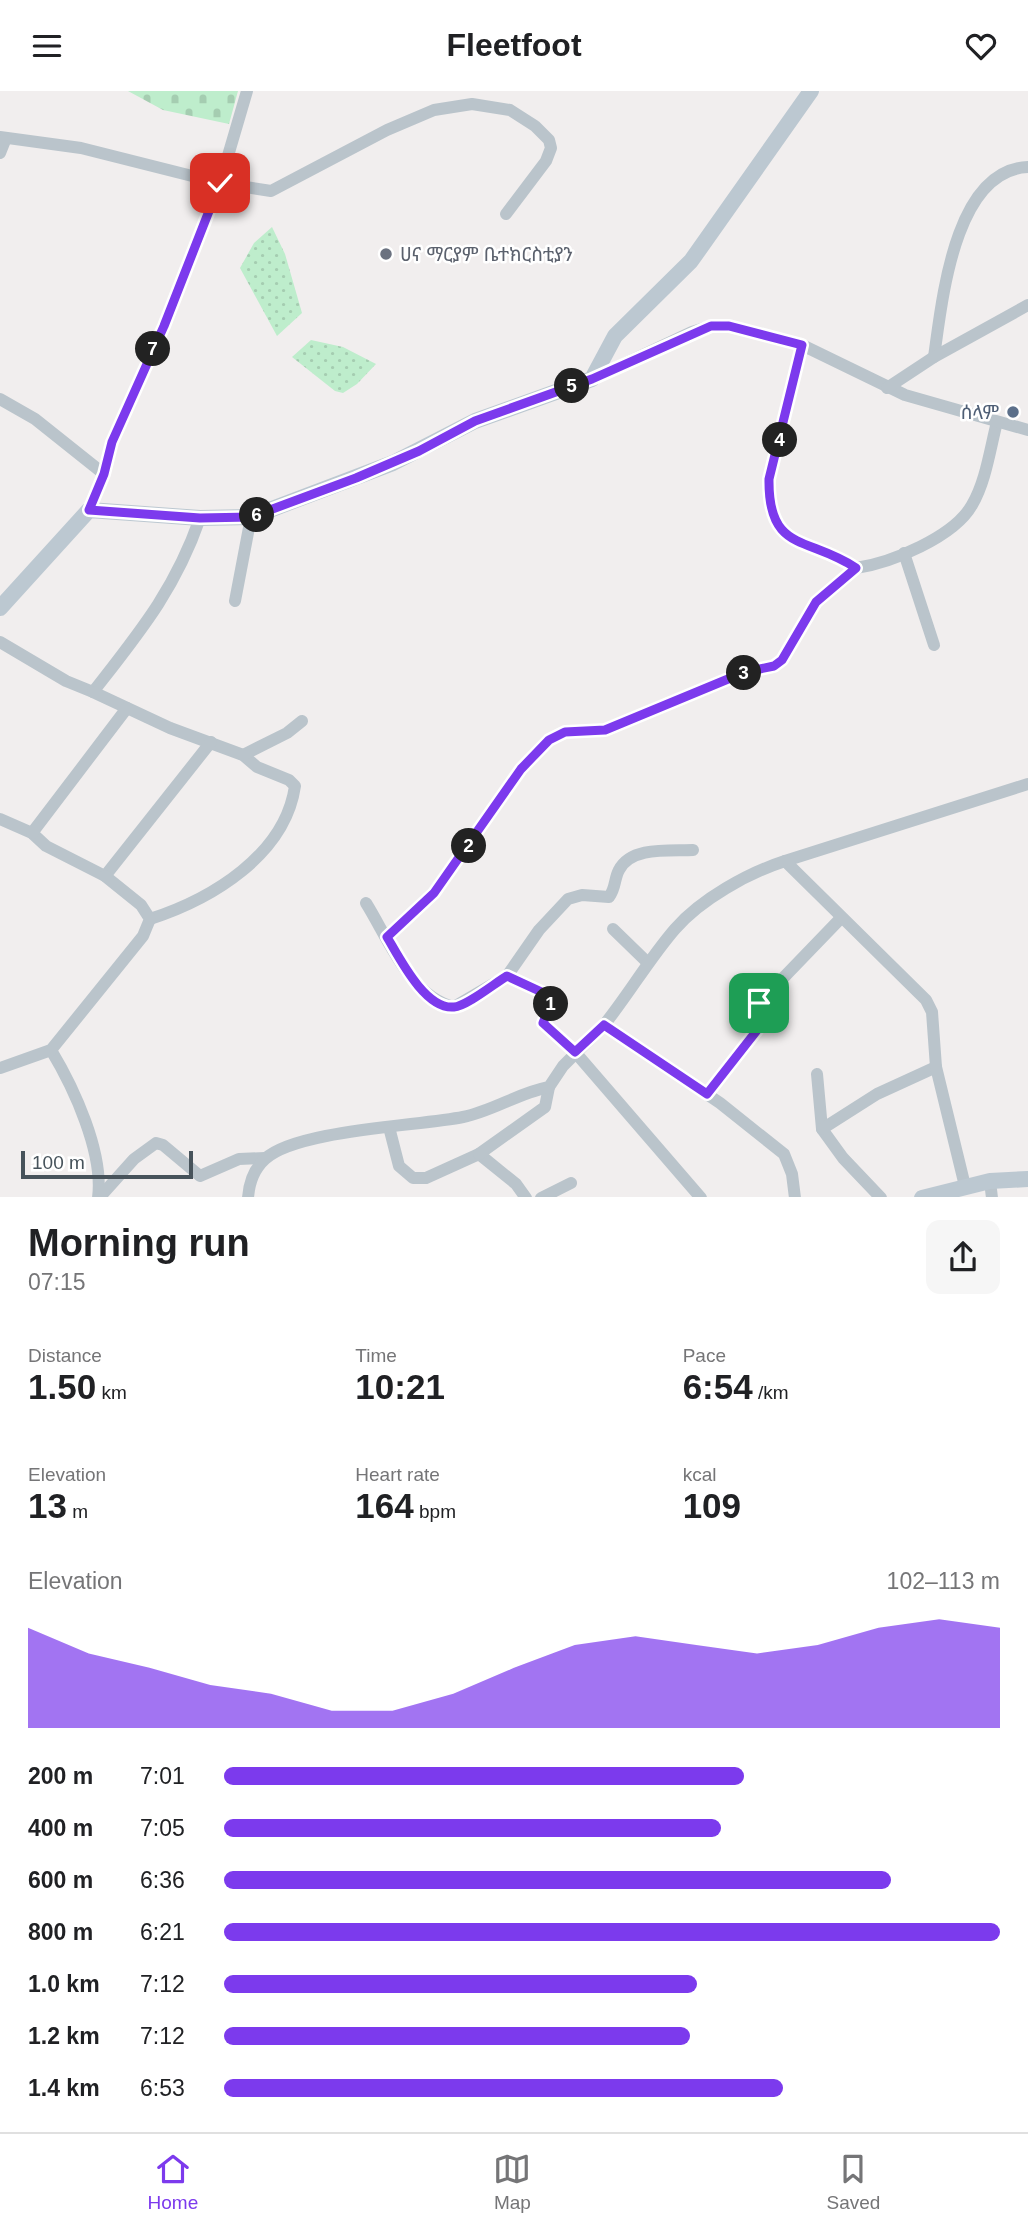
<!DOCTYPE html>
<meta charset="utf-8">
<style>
:root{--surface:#fff;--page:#f6f6f6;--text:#202124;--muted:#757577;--line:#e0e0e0;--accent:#7c3aed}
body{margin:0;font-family:Helvetica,"Noto Sans Ethiopic",sans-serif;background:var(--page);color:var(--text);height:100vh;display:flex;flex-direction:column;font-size:26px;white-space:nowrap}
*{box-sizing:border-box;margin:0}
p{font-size:23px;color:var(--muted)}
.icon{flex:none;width:38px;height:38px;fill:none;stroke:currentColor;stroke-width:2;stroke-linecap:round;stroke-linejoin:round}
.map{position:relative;height:1106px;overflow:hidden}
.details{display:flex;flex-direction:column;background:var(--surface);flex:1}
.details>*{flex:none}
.scale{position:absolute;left:21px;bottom:18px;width:172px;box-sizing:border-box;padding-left:7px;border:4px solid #47535b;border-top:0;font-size:19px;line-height:24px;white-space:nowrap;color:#47535b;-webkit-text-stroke:5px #fff;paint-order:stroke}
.pin{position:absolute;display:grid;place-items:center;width:60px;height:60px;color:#fff;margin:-30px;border-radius:14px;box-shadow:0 4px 10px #0006}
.km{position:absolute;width:35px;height:35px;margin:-18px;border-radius:50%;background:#222;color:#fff;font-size:19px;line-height:35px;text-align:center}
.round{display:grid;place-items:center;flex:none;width:74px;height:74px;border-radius:14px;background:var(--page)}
.headline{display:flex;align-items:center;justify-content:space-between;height:119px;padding:0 28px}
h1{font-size:38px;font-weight:600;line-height:52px}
.figures{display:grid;grid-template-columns:repeat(3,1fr);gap:10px;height:119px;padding:7px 28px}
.figures div{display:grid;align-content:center}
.figures b{font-size:35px;font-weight:600}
.figures small{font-size:19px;font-weight:400}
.figures p{font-size:19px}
.chart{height:196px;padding:14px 28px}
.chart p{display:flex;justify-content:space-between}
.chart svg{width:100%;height:126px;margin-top:7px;fill:var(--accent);opacity:.7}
ul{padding:0 28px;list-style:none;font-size:23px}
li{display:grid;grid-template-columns:112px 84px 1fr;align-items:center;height:52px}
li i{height:18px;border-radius:9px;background:var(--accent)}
header{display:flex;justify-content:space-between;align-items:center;height:91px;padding:0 28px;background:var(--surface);font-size:32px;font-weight:600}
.tabs{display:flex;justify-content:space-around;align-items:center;height:98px;border-top:2px solid var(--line);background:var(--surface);font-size:19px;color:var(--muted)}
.tabs a{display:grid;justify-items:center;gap:4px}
.tabs .current{color:var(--accent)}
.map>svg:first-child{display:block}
.grass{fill:url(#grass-dots)}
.cemetery{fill:url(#cemetery-stones)}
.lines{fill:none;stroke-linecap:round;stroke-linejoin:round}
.street{stroke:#bac4cb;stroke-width:12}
.secondary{stroke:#bcc8d1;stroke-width:16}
.route-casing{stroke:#fff;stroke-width:14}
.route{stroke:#7c3aed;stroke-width:9}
.worship-dot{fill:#6b7280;stroke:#fff;stroke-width:2.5}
.service-dot{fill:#5c6f8a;stroke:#fff;stroke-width:2.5}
.labels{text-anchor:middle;stroke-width:5;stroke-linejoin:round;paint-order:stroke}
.worship-label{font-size:19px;fill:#5b616d;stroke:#fff;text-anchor:start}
.service-label{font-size:19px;fill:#4e5e75;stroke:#fff;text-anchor:end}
</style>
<header><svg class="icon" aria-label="menu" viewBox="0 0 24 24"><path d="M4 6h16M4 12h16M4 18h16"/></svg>Fleetfoot<svg class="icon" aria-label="heart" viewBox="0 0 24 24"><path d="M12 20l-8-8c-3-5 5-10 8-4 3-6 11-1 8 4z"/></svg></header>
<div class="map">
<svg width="1028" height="1107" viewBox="0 0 1028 1107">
<defs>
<pattern id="grass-dots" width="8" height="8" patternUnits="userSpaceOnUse" patternTransform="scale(1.75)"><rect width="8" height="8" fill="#beedcc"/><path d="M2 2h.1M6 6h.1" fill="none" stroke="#a5cdb1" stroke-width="1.8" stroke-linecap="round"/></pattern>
<pattern id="cemetery-stones" width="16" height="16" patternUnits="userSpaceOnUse" patternTransform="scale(1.75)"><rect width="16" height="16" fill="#beedcc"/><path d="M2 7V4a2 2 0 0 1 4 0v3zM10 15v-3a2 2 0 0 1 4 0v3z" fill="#a5cdb1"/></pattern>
</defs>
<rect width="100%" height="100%" fill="#f1eeee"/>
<g class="grass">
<polygon points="272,136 285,163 302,222 277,245 240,177 254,152"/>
<polygon points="311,249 343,256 376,273 357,293 343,302 335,300 292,266"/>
</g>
<polygon class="cemetery" points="128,0 238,0 229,33 163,19"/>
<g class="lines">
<g class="street">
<polyline points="0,46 81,57 220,92 271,100 387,39 434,19 472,13 510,19 535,35 549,49 551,57 546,70 506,123"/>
<polyline points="0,62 6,47"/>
<path d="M802,254L769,388C768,462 808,444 856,477C891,472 954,446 972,414C986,390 990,358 997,331"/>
<path d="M934,266C942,210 954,79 1028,76"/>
<polyline points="592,288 692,241 711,235 729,235 802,254 905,304 1028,339"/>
<polyline points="887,297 934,266 1028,214"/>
<polyline points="0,308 35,328 104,383"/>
<polyline points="89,419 104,383 112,350 164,235 220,92 247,0"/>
<polyline points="904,462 934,554"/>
<polyline points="235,510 251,426"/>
<path d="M0,551L66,590L93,601C139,542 175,499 200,427"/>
<path d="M93,601L170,637L243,664L257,676L289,689L295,695C285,764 212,808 150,828"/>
<polyline points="243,664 287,642 302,630"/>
<polyline points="0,728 32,742 46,755 105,785 211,651"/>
<polyline points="32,742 127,617"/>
<polyline points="785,770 1028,693"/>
<path d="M366,812C388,847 410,906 454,916L507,885L539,839L568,808L582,804L609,806C616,797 614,788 619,779C631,755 670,760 693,759"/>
<polyline points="613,838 648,872"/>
<polyline points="388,846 434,801 521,678 549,649 565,641 605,639 745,581 774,575 782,569 816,511 856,477"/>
<polyline points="507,885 548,904 551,912 543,932 575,961 701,1107"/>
<path d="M51,959C74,997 104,1062 98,1107"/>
<polyline points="0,977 51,959 143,845 150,828 141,814 105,785"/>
<polyline points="817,983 822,1038 843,1067 881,1107"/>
<polyline points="707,1003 758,938 753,926 759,912 841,827"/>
<polyline points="389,1036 399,1075 413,1087 426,1087 479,1063 516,1093 526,1107"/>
<polyline points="822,1038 877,1003 936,976"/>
<polyline points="479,1063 545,1016 549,996"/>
<polyline points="990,1090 992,1107"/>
<polyline points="99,1107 134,1068 156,1052 163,1054 200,1085 239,1068 265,1067"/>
<path d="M248,1107C249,1092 254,1078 265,1068C296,1039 418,1035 463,1026C493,1020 518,1002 549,996L563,975L604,934"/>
<polyline points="541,1107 571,1092"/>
<path d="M795,1107L792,1083L784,1063L720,1012L604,934C629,903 649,868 675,838C701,808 748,782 785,770L926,909L932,921L936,976L965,1095"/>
</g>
<g class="secondary">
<polyline points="0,517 89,419 200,427 251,426 393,372 475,330 592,288 615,245 691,170 811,0"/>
<polyline points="922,1107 990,1090 1028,1088"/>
</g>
</g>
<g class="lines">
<defs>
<path id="route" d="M220,92L164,235L112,351L104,383L89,419L200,427L251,426L356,387L419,360L475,330L592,288L711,235H729L802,254L769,388C768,462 808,445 856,477L816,511L782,569L774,575L745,581L605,639L565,641L549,649L521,678L434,802L387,846C399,866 425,919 454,916C467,915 495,892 507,885L548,904L551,912L543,932L575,961L604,934L707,1003L758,938L753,926L759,912"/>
</defs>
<use href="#route" class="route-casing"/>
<use href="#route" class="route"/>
</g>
<circle class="worship-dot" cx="386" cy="163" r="7"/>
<circle class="service-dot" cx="1013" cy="321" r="7"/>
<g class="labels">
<g class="worship-label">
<text x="400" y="170">ሀና ማርያም ቤተክርስቲያን</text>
</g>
<g class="service-label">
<text x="999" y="328">ሰላም</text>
</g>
</g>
</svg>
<div class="scale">100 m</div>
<div class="pin" style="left:759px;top:912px;background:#1e9e55"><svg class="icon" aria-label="arrive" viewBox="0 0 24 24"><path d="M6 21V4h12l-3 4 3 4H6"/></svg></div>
<div class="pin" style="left:220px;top:92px;background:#d93025"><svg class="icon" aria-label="check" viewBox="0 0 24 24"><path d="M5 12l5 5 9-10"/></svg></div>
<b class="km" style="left:551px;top:913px">1</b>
<b class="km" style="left:469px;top:755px">2</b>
<b class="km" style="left:744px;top:582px">3</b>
<b class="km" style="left:780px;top:349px">4</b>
<b class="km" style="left:572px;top:295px">5</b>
<b class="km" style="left:257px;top:424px">6</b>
<b class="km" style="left:153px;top:258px">7</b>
</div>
<section class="details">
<div class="headline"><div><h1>Morning run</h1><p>07:15</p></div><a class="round"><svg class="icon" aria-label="share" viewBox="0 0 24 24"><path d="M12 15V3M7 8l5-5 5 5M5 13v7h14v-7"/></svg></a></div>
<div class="figures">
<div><p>Distance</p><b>1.50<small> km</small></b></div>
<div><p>Time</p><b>10:21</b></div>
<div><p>Pace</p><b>6:54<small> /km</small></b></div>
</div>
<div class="figures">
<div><p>Elevation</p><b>13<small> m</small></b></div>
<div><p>Heart rate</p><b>164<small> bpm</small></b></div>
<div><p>kcal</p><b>109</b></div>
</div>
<div class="chart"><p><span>Elevation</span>102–113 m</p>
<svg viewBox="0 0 160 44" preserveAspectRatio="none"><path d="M0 44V9L10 18L20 23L30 29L40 32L50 38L60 38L70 32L80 23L90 15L100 12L110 15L120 18L130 15L140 9L150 6L160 9V44z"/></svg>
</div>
<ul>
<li><b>200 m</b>7:01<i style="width:67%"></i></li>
<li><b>400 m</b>7:05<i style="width:64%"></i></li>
<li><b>600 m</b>6:36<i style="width:86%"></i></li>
<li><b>800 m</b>6:21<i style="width:100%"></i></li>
<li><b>1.0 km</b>7:12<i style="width:61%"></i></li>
<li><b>1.2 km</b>7:12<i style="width:60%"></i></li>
<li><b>1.4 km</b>6:53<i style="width:72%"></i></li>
</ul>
</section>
<nav class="tabs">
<a class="current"><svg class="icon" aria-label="home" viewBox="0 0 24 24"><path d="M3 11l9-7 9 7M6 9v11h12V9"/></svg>Home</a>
<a><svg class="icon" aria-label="map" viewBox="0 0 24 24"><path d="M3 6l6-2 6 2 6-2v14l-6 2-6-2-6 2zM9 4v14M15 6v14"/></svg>Map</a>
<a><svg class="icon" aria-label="saved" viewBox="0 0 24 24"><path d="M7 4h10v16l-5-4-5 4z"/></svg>Saved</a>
</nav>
